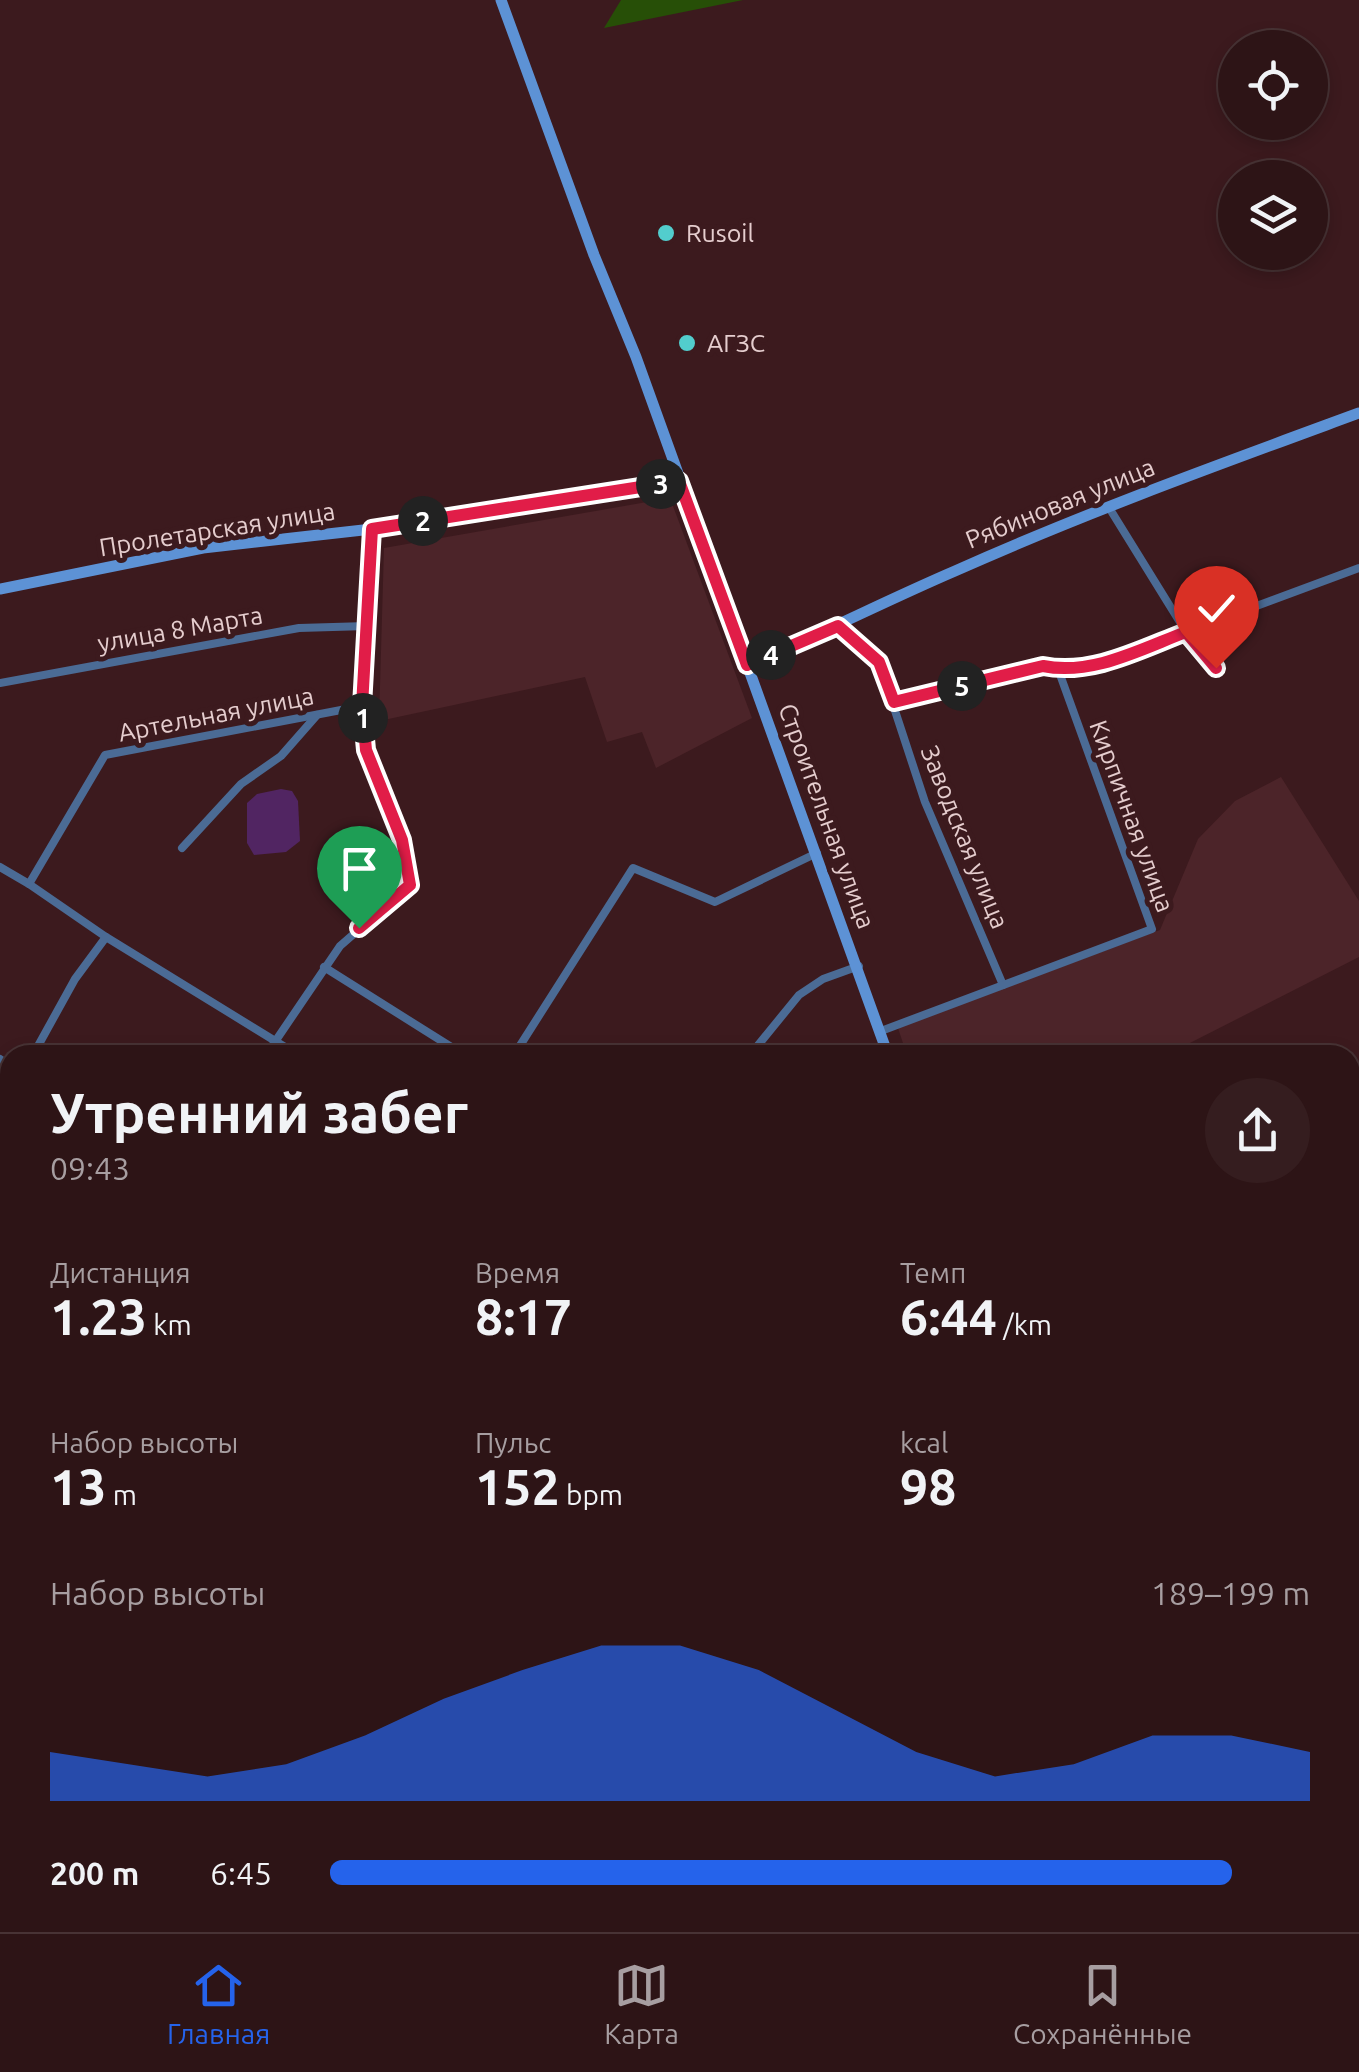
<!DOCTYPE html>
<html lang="ru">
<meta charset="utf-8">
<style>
:root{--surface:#2d1416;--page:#351d1f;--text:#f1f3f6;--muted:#a79ea1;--line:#483335;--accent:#2563eb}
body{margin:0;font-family:Ubuntu,sans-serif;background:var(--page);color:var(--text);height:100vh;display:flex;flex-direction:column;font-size:38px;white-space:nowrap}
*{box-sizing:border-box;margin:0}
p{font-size:32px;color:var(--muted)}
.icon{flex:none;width:55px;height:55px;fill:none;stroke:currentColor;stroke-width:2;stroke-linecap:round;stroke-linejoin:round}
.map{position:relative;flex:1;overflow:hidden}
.panel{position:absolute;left:0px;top:1045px;width:1360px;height:888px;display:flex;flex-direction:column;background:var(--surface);border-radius:30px 30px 0 0;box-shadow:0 5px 15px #0003,0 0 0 2px var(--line)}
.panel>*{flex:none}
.tools{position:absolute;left:1218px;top:30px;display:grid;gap:20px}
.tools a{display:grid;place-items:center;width:110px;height:110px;border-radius:50%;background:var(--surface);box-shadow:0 5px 15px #0003,0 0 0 2px var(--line);font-size:50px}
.pin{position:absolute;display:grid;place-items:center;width:85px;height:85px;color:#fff;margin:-102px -42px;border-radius:50% 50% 50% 0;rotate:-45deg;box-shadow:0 0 10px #0007}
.pin .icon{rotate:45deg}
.km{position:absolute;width:50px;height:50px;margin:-25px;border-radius:50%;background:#222;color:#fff;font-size:28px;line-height:50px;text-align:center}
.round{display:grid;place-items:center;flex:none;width:105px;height:105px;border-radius:52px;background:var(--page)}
.headline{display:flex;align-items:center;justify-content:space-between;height:170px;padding:0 50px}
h1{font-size:55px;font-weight:700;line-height:75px}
.metrics{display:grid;grid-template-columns:repeat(3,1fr);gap:15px;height:170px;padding:10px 50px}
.metrics div{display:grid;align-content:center}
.metrics b{font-size:50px;font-weight:700}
.metrics small{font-size:28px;font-weight:400}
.metrics p{font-size:28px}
.chart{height:280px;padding:20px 50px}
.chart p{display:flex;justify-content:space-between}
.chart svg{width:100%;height:180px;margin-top:10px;fill:var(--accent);opacity:.7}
ul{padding:0 50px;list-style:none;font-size:32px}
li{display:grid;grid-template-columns:160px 120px 1fr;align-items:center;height:75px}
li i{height:25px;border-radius:12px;background:var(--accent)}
.menu{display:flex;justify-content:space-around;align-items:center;height:140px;border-top:2px solid var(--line);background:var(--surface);font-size:28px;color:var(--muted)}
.menu a{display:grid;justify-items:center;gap:5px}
.menu .current{color:var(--accent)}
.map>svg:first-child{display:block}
.built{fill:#4c2429}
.green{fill:#274f07}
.water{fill:#512562}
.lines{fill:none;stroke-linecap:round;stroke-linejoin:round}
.street{stroke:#4b6b95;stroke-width:8}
.secondary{stroke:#5d92d5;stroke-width:11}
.route-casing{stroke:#fff;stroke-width:20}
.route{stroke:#e11d48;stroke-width:12}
.poi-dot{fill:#52cdcd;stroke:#3c1a1e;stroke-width:4}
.labels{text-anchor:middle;stroke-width:10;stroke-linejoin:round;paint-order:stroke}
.poi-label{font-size:25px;fill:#e5cdce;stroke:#3c1a1e;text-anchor:start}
.street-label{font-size:25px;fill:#e5cdce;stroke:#3c1a1e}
</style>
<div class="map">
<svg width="1359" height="1932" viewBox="0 0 1359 1932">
<rect width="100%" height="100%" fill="#3c1a1e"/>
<g class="built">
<polygon points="670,498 752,718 656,768 642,732 607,742 585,677 379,721 384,548"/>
<polygon points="1281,777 1359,901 1359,957 1184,1046 1184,1055 907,1055 898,1028 1160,930 1198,839 1235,801"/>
</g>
<g class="green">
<polygon points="621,0 743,0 604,28"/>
<polygon points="1359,1732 1359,1845 1350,1848 1350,1735"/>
</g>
<polygon class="water" points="281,789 292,791 298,801 300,841 286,852 254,855 247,843 247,803 257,794"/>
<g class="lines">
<g class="street">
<polyline points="1108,506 1186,632 1216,668"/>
<polyline points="838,626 879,662 925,802 1003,985"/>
<polyline points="0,683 299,628 367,626"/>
<polyline points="894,702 1043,666 1058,669 1098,665 1359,568"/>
<polyline points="182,848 241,784 281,756 317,715"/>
<polyline points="0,867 29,884 106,937 298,1055"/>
<polyline points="29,884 105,755 362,706"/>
<polyline points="324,967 464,1055"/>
<polyline points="881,1031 1152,929 1058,669"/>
<polyline points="33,1055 75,979 106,937"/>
<polyline points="266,1055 340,946 410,885 402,840 366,750 362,706 372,529"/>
<polyline points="514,1055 633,868 715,902 817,853"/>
<polyline points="750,1055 799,995 823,979 859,966"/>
<polyline points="0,1059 10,1066"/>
<polyline points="0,1113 10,1095"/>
<polyline points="0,1271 10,1278"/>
<polyline points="0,1305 10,1289"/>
<polyline points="0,1514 10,1497"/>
<polyline points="0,1700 10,1686"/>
<polyline points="0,1782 10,1790"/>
<polyline points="0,1859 10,1843"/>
<polyline points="65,1922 62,1928 68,1932"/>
<polyline points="201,1922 215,1932"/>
<polyline points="926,1922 940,1932"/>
<polyline points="1206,1922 1219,1932"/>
<polyline points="1273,1922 1276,1932"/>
<polyline points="194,1932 200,1922"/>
<polyline points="761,1932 766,1922"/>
<polyline points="865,1932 870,1922"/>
</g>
<g class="secondary">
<polyline points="501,0 594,255 636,357 888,1055"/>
<polyline points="0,589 203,548 372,529 679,481"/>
<path d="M747,665C817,636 885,601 955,571C1087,512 1223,463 1359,413"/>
<polyline points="0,1568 10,1575"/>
<polyline points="1350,1664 1359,1661"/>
<polyline points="524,1922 539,1932"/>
<polyline points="469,1932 476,1922"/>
<polyline points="976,1932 982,1922"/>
</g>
</g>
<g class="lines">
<defs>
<path id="route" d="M359,928L410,885L402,840L366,750L362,706L372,529L679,481L747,665L838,626L879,662L894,702L1043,666C1092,676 1141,649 1186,632L1216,668"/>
</defs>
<use href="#route" class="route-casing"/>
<use href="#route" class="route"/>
</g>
<g class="poi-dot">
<circle cx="666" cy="233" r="10"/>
<circle cx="687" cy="343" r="10"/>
</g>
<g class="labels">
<g class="poi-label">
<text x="686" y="242">Rusoil</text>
<text x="707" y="352">АГЗС</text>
</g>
<g class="street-label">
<text transform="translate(1060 503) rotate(-22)" y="9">Рябиновая улица</text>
<text transform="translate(217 529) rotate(-9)" y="9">Пролетарская улица</text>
<text transform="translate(180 629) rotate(-10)" y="9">улица 8 Марта</text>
<text transform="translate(216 714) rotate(-11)" y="9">Артельная улица</text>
<text transform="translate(827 816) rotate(70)" y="9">Строительная улица</text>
<text transform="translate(1132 816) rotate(70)" y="9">Кирпичная улица</text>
<text transform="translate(965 837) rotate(68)" y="9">Заводская улица</text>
</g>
</g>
</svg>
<div class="tools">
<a><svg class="icon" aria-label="locate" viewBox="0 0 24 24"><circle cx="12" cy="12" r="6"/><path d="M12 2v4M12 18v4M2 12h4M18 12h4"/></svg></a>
<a><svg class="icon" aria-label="layers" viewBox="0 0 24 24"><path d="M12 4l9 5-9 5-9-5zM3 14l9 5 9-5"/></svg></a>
</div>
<div class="pin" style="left:359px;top:928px;background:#1e9e55"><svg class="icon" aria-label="arrive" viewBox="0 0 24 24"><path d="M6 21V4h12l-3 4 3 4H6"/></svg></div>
<div class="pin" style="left:1216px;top:668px;background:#d93025"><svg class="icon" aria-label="check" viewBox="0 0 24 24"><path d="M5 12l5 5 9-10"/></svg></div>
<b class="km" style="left:363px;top:718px">1</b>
<b class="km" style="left:423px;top:521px">2</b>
<b class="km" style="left:661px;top:484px">3</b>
<b class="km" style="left:771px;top:655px">4</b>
<b class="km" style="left:962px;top:686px">5</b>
<section class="panel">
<div class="headline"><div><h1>Утренний забег</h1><p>09:43</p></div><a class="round"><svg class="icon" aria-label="share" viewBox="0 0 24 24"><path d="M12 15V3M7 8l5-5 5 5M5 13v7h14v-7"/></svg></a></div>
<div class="metrics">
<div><p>Дистанция</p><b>1.23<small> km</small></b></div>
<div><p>Время</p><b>8:17</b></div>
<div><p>Темп</p><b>6:44<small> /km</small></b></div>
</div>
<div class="metrics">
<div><p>Набор высоты</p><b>13<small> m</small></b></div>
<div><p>Пульс</p><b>152<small> bpm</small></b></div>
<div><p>kcal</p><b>98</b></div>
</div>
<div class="chart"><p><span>Набор высоты</span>189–199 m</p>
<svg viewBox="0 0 160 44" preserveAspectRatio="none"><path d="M0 44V32L10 35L20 38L30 35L40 28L50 19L60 12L70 6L80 6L90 12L100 22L110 32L120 38L130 35L140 28L150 28L160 32V44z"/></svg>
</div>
<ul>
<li><b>200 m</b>6:45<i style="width:92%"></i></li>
</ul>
</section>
</div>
<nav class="menu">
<a class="current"><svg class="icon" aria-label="home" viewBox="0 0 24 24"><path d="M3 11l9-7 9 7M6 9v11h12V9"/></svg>Главная</a>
<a><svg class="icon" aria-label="map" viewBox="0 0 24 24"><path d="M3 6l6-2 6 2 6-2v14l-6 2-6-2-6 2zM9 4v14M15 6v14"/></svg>Карта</a>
<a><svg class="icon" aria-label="saved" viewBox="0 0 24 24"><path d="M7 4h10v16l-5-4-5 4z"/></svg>Сохранённые</a>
</nav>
